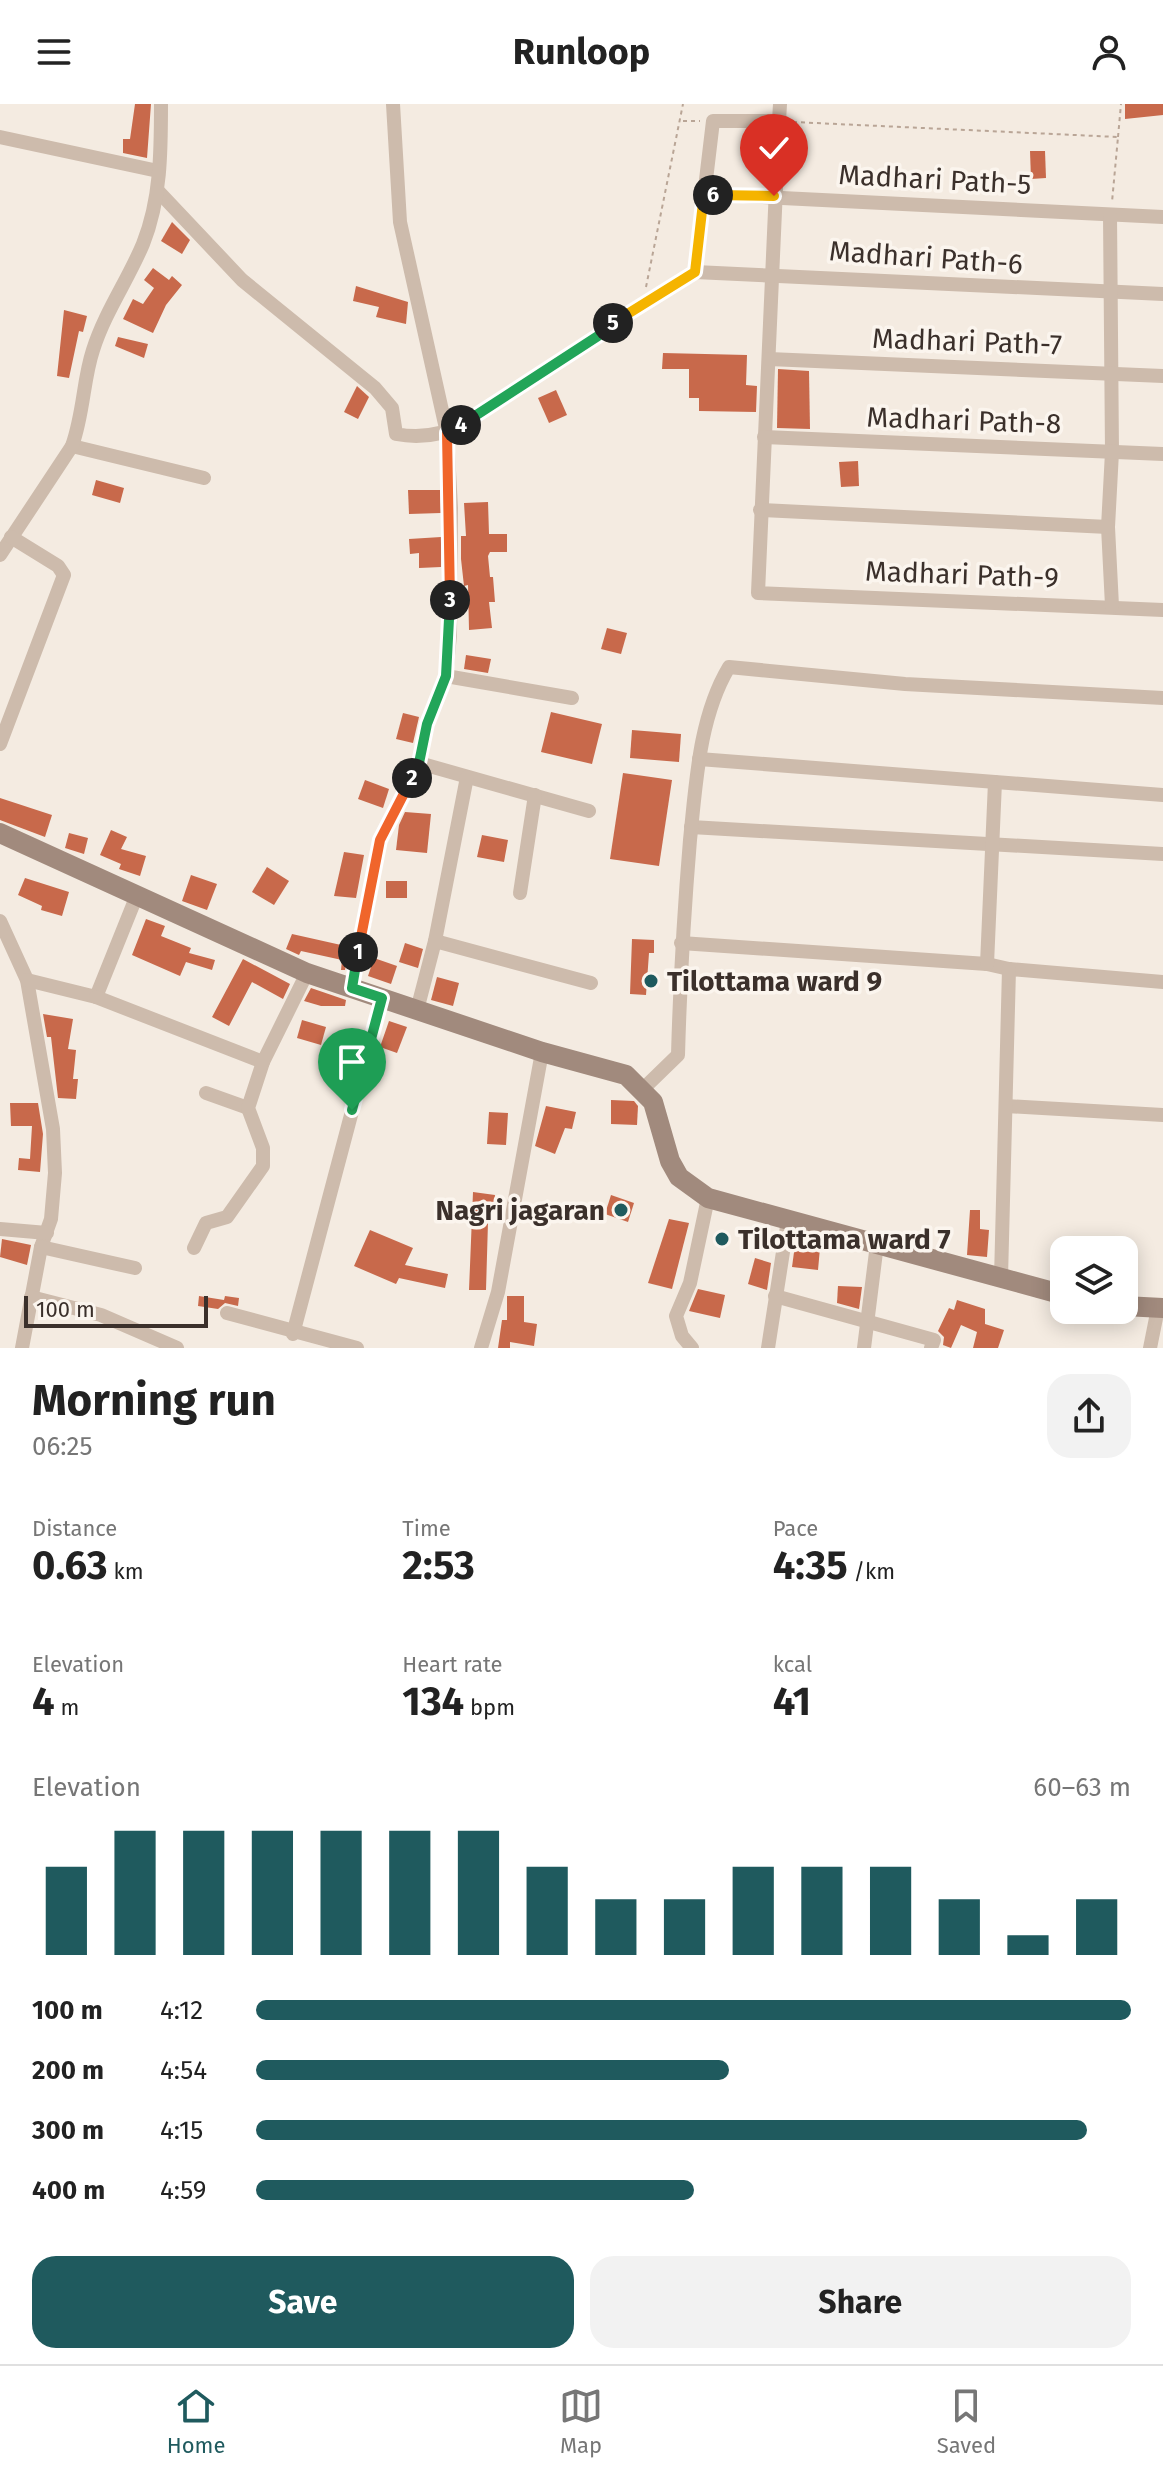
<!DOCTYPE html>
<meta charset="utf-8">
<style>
:root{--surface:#fff;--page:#f2f2f2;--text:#222;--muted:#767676;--line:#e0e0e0;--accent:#1f5a5e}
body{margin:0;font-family:"Fira Sans",sans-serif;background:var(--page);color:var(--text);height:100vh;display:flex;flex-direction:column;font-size:30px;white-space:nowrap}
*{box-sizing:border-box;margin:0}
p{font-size:26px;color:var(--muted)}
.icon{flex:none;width:44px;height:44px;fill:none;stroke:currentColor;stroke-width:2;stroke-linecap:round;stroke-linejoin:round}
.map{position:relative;height:1244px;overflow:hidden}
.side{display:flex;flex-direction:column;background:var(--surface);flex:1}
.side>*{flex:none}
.buttons{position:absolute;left:1050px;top:1132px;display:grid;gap:16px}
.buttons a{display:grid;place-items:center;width:88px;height:88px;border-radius:16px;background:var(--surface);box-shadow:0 4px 20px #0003;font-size:40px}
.scale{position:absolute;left:24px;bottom:20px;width:184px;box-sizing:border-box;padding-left:8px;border:4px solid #3b302b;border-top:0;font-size:22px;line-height:28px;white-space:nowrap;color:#3b302b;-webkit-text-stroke:6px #fbf5ee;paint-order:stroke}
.pin{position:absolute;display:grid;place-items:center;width:68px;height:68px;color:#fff;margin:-82px -34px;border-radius:50% 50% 50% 0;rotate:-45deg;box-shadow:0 0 8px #0007}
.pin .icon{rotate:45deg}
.km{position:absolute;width:40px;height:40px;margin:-20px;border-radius:50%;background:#222;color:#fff;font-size:22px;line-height:40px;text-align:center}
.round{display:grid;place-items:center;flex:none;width:84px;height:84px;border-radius:24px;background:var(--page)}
.overview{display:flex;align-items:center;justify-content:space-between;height:136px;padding:0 32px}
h1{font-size:44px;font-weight:700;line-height:60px}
.stats{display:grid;grid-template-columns:repeat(3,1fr);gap:12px;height:136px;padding:8px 32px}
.stats div{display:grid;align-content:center}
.stats b{font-size:40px;font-weight:700}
.stats small{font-size:22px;font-weight:400}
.stats p{font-size:22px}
.chart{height:224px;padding:16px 32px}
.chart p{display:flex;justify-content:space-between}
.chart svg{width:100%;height:144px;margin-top:8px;stroke:var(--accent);stroke-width:6}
.primary-button{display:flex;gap:16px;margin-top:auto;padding:16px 32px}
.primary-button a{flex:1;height:92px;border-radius:24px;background:var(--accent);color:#fff;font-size:32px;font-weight:700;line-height:92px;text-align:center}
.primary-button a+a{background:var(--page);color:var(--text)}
ul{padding:0 32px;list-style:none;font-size:26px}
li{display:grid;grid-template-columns:128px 96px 1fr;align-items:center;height:60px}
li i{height:20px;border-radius:10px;background:var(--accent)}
header{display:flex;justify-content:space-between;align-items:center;height:104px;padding:0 32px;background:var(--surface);font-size:36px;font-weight:700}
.menu{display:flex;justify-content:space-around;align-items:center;height:112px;border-top:2px solid var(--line);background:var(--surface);font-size:22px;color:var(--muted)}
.menu a{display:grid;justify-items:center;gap:4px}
.menu .on{color:var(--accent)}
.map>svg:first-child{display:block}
.building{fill:#c8694b}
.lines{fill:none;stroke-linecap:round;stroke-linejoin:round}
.path{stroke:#b9a596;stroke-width:2;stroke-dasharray:4 4;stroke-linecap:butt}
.street{stroke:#cdbbac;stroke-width:14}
.secondary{stroke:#a18a7d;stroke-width:20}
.split-1-casing{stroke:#fff;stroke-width:16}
.split-2-casing{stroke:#fff;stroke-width:16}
.split-3-casing{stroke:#fff;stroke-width:16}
.split-4-casing{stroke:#fff;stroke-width:16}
.split-5-casing{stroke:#fff;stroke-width:16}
.split-6-casing{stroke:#fff;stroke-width:16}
.split-7-casing{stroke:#fff;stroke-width:16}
.split-1{stroke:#22a559;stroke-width:10}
.split-2{stroke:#f0652b;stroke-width:10}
.split-3{stroke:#22a559;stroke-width:10}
.split-4{stroke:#f0652b;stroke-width:10}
.split-5{stroke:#22a559;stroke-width:10}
.split-6{stroke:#f5b400;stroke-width:10}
.split-7{stroke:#f5b400;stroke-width:10}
.poi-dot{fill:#1f5a5e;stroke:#fbf5ee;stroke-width:3}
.labels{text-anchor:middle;stroke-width:7;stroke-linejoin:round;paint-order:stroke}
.street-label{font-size:28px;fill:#3b302b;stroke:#fbf5ee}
.poi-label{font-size:28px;font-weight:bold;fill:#3b302b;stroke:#fbf5ee;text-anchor:start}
</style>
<header><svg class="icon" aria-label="menu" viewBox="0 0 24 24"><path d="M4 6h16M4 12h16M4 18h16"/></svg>Runloop<svg class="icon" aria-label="person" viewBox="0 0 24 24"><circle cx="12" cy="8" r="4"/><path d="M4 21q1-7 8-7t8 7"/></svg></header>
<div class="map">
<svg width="1163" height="1244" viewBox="0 0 1163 1244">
<rect width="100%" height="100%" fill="#f4ebe1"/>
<g class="building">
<polygon points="135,0 151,0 147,54 123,49 123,35 130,35"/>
<polygon points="1125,0 1163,0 1163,11 1125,15"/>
<polygon points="1030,47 1045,47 1046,74 1031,75"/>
<polygon points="172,118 190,136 182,150 161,137"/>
<polygon points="153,164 169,176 172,172 182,181 166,201 153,229 123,215 133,195 143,200 154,184 144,176"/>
<polygon points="356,182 408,198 406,220 376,213 379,203 353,197"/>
<polygon points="64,206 87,212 83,228 79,227 69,274 57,272"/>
<polygon points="118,233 148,240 144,254 115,242"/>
<polygon points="663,249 747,251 746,281 757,282 756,308 699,307 699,294 689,294 689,265 662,265"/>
<polygon points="778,265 809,267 810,325 777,324"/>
<polygon points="357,282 369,293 358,315 344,308"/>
<polygon points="556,286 567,311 549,319 538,294"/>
<polygon points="858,357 859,382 841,383 839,358"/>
<polygon points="96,376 124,384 120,399 92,391"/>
<polygon points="408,386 440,386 441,409 409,410"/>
<polygon points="488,398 489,430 507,430 507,448 490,448 488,452 490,473 493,473 495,498 489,498 492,524 469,526 468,481 464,482 461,455 461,432 466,432 464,399"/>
<polygon points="441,433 441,463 419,464 419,449 410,450 409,435"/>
<polygon points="607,524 627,529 621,550 601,545"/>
<polygon points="466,551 491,555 488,569 464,565"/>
<polygon points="551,608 602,620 592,660 541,648"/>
<polygon points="403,609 419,613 413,639 396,635"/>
<polygon points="632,626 681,630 679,658 630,654"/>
<polygon points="623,669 672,676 659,762 610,755"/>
<polygon points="365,676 389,685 383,704 358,695"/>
<polygon points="0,694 52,711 45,733 0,716"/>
<polygon points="405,708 431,710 427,749 396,746 399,721"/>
<polygon points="111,726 127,733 121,745 146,752 140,772 119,765 121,760 100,751"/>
<polygon points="69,729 88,734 84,750 65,744"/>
<polygon points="482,731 508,736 504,758 477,753"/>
<polygon points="344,748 364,751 356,794 334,792"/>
<polygon points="267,763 289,777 274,801 252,788"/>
<polygon points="191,771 217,780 207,806 182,797"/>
<polygon points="25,774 69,788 62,812 41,806 42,802 18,791"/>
<rect x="386" y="777" width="21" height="17"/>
<polygon points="146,815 165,822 161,832 191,844 189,849 215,856 212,866 186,858 180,872 132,851"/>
<polygon points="292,830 350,843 345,866 341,866 342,856 301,847 299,851 286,845"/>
<polygon points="632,835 654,836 654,849 649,849 646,891 630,890"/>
<polygon points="405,839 423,845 418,864 399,858"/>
<polygon points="374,854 397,862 391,880 368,872"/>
<polygon points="243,855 290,880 283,895 252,878 229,922 212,913"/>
<polygon points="437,873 459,879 453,902 431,896"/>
<polygon points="311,884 346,896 345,902 321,902 304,897"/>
<polygon points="43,910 73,915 68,945 76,946 73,975 78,975 76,995 58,994 51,933 47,933"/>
<polygon points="302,916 326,923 321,941 297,934"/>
<polygon points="389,917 407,923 397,949 380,943"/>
<polygon points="611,996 634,997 638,1002 637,1021 611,1020"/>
<polygon points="10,999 38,999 43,1030 40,1068 18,1066 19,1054 30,1055 32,1022 11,1022"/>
<polygon points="546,1002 576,1008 572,1025 565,1024 555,1050 535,1042"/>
<polygon points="489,1008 508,1009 506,1041 487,1040"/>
<polygon points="473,1088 495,1091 492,1118 488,1118 486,1186 469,1186"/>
<polygon points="611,1091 634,1099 628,1118 605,1110"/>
<polygon points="970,1106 980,1106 980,1125 989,1126 987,1153 967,1151"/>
<polygon points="669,1115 689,1119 672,1185 648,1179"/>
<polygon points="370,1126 413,1144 405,1161 448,1170 445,1184 399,1174 396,1180 354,1162"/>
<polygon points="2,1135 31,1141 27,1161 0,1153"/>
<polygon points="795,1141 820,1144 818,1166 792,1163"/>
<polygon points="755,1154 771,1159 767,1186 748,1180"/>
<polygon points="838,1182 862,1183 859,1205 837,1199"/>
<polygon points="698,1185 725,1191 720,1214 689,1207"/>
<polygon points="199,1192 224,1196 225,1192 239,1194 238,1202 225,1199 218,1205 198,1202"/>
<polygon points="507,1192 524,1192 524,1218 537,1220 534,1242 510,1238 510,1244 498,1244 502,1216 507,1216"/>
<polygon points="957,1196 985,1205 985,1220 1004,1226 998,1244 973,1244 977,1228 961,1221 951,1244 943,1241 944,1233 938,1227 949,1204 954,1206"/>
</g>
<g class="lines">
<g class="path">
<polyline points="683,17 700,17"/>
<polyline points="793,18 1118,33 1112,98"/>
<polyline points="1118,33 1121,0"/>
<polyline points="646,183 683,0"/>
</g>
<g class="street">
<polyline points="779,17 758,489 1163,506"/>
<polyline points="0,33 158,67"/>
<path d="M158,87L242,176L375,284L392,304L396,330C421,335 443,331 465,319L598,232L612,219L695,168L1163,190"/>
<polyline points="704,90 1163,113"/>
<polyline points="1110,111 1112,348 1108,423 1112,502"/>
<polyline points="695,168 713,17 779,17 780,0"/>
<polyline points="769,255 1163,272"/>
<polyline points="764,333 1163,350"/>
<polyline points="72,342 204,374"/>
<polyline points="760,406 1108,423"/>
<path d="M0,451L72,342C84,308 83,276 93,246C105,208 128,176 143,140C161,95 161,47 161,0"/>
<polyline points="446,572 572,594"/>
<polyline points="0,640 64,471 58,462 11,433"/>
<polyline points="699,655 1163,691"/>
<polyline points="419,659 589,707"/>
<polyline points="691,723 1163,750"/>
<polyline points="520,789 535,691"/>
<polyline points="0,817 27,876 53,1025 55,1069 51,1115 41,1143 22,1244"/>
<polyline points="435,837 591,879"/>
<polyline points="681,839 987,860 1009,865 1163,878"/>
<polyline points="987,860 995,678"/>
<polyline points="27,876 96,893 137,791"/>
<polyline points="352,884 380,736 419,659 427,620 446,572 450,531 451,404 447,329 400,118 393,0"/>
<polyline points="96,893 263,958"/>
<polyline points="417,906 435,837 467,673"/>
<path d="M643,985L678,951C680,879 684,808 690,736C696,679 699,613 729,563L905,580L1163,594"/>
<polyline points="206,989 248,1004"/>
<polyline points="1006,1002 1163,1011"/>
<polyline points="0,1125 47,1129"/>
<polyline points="41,1143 135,1164"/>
<polyline points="194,1144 206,1119 227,1113 263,1062 263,1044 248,1004 263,958 307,869"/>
<polyline points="1001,1174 1009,865"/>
<polyline points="775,1192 934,1236 931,1244"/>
<polyline points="31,1193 101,1211 177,1244"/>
<polyline points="227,1209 357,1244"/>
<polyline points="293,1230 382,894"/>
<polyline points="481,1244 498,1188 542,948"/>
<polyline points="692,1244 682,1232 676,1212 690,1179 708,1094"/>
<polyline points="768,1244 788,1116"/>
<polyline points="864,1244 877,1140"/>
<polyline points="1150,1244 1158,1204"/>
</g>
<g class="secondary">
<polyline points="0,729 307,869 542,948 626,971 653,998 670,1057 679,1073 708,1094 1064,1191"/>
<polyline points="1124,1202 1163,1204"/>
</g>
</g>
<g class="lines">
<defs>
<polyline id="split-1" points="352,1006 382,894 352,884 358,848"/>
<polyline id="split-2" points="358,848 380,736 412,674"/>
<polyline id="split-3" points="412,674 419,659 427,620 446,572 450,496"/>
<polyline id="split-4" points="450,496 447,329 461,321"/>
<polyline id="split-5" points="461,321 598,232 613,219"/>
<polyline id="split-6" points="613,219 695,168 704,90 713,91"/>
<polyline id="split-7" points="713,91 774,92"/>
</defs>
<use href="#split-1" class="split-1-casing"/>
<use href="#split-2" class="split-2-casing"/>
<use href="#split-3" class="split-3-casing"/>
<use href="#split-4" class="split-4-casing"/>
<use href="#split-5" class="split-5-casing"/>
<use href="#split-6" class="split-6-casing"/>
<use href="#split-7" class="split-7-casing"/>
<use href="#split-1" class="split-1"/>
<use href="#split-2" class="split-2"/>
<use href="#split-3" class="split-3"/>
<use href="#split-4" class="split-4"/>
<use href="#split-5" class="split-5"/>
<use href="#split-6" class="split-6"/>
<use href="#split-7" class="split-7"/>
</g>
<g class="poi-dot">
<circle cx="651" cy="877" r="8"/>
<circle cx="621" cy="1106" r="8"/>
<circle cx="722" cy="1135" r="8"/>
</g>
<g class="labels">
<g class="street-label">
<text transform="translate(935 75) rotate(3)" y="10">Madhari Path-5</text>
<text transform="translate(926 153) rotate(4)" y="10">Madhari Path-6</text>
<text transform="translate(967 237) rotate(2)" y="10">Madhari Path-7</text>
<text transform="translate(964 316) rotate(2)" y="10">Madhari Path-8</text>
<text transform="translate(962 470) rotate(2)" y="10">Madhari Path-9</text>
</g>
<g class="poi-label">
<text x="667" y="887">Tilottama ward 9</text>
<text x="605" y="1116" text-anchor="end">Nagri jagaran</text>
<text x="738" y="1145">Tilottama ward 7</text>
</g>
</g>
</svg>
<div class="buttons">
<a><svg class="icon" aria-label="layers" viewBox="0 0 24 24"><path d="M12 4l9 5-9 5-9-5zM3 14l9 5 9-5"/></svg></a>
</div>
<div class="scale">100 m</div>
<div class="pin" style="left:352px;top:1006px;background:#1e9e55"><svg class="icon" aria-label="arrive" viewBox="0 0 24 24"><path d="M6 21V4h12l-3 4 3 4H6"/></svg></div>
<div class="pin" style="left:774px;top:92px;background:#d93025"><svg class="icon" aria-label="check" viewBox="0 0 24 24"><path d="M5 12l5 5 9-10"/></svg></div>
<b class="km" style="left:358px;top:848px">1</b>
<b class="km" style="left:412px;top:674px">2</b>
<b class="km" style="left:450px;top:496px">3</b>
<b class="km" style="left:461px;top:321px">4</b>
<b class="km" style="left:613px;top:219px">5</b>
<b class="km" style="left:713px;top:91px">6</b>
</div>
<section class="side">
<div class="overview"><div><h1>Morning run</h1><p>06:25</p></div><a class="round"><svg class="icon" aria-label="share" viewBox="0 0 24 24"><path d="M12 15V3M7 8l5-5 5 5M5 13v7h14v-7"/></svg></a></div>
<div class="stats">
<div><p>Distance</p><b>0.63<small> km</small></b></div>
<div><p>Time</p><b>2:53</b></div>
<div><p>Pace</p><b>4:35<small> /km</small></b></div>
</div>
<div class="stats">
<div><p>Elevation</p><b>4<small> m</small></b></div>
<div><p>Heart rate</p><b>134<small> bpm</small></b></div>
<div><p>kcal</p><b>41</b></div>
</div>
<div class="chart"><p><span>Elevation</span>60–63 m</p>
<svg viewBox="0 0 160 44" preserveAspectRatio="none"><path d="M5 44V17M15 44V6M25 44V6M35 44V6M45 44V6M55 44V6M65 44V6M75 44V17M85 44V27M95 44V27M105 44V17M115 44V17M125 44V17M135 44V27M145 44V38M155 44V27"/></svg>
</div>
<ul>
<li><b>100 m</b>4:12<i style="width:100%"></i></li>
<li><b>200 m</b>4:54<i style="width:54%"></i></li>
<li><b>300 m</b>4:15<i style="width:95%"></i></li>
<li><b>400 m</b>4:59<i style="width:50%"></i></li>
</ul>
<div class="primary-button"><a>Save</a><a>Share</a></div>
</section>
<nav class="menu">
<a class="on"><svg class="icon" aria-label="home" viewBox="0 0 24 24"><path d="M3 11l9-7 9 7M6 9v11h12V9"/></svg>Home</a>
<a><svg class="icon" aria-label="map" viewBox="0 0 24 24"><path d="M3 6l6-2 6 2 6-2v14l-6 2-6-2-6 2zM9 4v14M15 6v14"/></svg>Map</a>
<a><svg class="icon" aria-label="saved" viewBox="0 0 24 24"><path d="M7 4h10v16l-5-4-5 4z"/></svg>Saved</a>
</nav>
